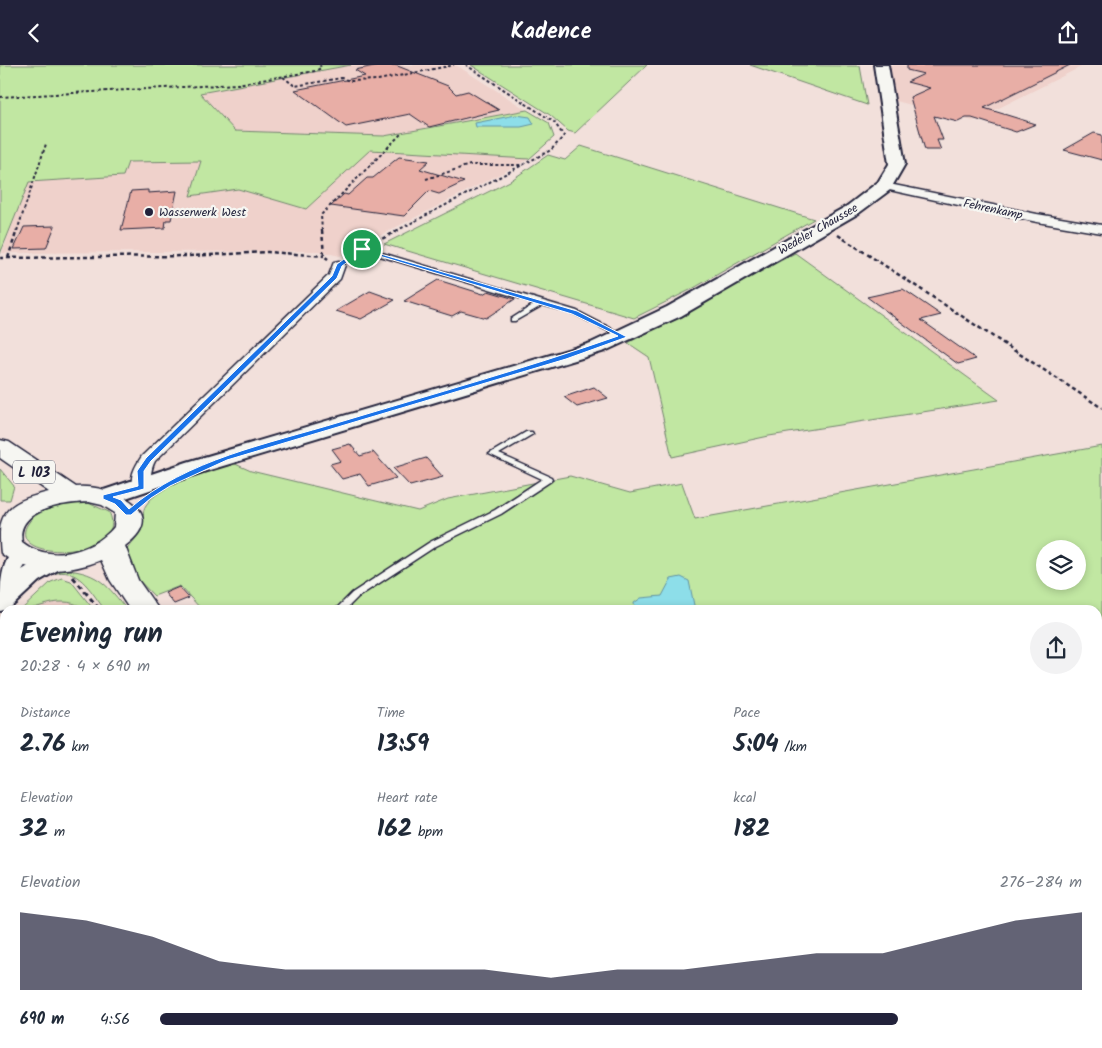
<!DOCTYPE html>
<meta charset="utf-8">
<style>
:root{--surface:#fff;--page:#f2f2f3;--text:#1f2937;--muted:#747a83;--accent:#22223b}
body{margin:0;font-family:Kalam,sans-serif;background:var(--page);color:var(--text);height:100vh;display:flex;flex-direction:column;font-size:19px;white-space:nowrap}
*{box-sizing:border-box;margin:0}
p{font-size:16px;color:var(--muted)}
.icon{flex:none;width:28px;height:28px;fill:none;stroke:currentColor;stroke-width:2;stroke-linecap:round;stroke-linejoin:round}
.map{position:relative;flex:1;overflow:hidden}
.sheet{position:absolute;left:0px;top:540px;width:1102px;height:444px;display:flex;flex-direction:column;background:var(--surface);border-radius:15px 15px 0 0;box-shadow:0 2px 8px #0003}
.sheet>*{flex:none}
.buttons{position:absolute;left:1036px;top:475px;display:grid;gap:10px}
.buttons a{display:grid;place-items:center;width:50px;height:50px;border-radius:50%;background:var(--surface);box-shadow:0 2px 8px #0003;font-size:25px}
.pin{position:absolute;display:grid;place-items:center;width:42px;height:42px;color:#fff;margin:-21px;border:2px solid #fff;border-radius:50%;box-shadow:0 1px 5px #0007}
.round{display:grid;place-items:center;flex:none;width:52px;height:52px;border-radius:26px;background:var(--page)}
.overview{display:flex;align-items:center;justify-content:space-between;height:85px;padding:0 20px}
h1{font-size:28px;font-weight:700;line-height:38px}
.metrics{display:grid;grid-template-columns:repeat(3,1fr);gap:8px;height:85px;padding:5px 20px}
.metrics div{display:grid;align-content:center}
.metrics b{font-size:25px;font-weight:700}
.metrics small{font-size:14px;font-weight:400}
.metrics p{font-size:14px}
.chart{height:140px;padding:10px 20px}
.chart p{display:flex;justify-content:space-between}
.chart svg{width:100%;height:90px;margin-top:5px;fill:var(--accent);opacity:.7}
ul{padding:0 20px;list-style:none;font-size:16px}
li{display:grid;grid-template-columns:80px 60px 1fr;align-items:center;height:38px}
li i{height:12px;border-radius:6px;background:var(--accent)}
header{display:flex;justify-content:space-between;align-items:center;height:65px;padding:0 20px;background:var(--accent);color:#fff;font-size:22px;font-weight:700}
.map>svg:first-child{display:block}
.built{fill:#efd1cb}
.green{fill:#c1e7a2;stroke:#72846e;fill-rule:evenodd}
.water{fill:#8ddee9;stroke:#6293a3}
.building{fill:#e8aea6;stroke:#22223b}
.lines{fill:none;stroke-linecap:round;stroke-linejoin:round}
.service-casing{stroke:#22223b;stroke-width:3}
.minor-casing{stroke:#22223b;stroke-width:3}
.secondary-casing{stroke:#22223b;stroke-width:4}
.primary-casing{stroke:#22223b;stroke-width:3}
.path-far3{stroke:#22223b;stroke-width:2;stroke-dasharray:3 2.5;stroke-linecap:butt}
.path-far2{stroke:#22223b;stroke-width:2.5;stroke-dasharray:4 3;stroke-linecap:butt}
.path-far1{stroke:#22223b;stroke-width:3;stroke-dasharray:5 4;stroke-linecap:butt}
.path{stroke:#22223b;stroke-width:4;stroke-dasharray:6 5;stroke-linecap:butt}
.service{fill:#f6f6f2;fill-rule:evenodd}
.minor{fill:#f6f6f2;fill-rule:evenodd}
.secondary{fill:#f6f6f2;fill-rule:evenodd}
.primary{fill:#f6f6f2;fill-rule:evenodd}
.route{fill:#1a73e8;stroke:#fff;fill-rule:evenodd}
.poi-dot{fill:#22223b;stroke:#f6f6f2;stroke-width:2}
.labels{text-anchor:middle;stroke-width:4.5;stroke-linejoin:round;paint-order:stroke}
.far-street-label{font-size:12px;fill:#22223b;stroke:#f6f6f2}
.far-poi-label{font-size:12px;fill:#22223b;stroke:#f6f6f2;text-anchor:start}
.shield{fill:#f6f6f2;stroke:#626272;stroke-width:1}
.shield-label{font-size:14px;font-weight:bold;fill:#22223b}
</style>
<header><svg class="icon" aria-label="back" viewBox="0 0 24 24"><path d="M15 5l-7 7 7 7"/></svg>Kadence<svg class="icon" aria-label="share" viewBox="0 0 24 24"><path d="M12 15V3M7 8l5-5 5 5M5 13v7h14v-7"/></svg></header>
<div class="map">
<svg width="1102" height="983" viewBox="0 0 1102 983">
<rect width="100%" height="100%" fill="#f2e0db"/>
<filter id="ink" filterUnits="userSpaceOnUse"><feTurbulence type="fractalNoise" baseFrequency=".02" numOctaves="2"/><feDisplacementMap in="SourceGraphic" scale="10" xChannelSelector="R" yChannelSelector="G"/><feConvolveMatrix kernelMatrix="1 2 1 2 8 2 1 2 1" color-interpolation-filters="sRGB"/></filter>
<g filter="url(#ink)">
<g class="built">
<polygon points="351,0 456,0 527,45 384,71 234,66 199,28"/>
<polygon points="889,0 1085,0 973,56 896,36"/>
<polygon points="369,85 529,94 340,191 318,186 2,188 28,117 123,111 127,97 201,96 191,130 238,124 306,144"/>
<polygon points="64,536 78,538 88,545 27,545 45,539"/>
<polygon points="5,566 5,979 365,979 367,983 0,983 0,570"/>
</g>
<g class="green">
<polygon points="0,0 351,0 200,28 235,66 384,71 527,45 549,58 554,72 529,94 370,85 306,144 238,124 190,131 201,96 128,97 123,111 29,117 0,189"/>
<polygon points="471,0 647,0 575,68 568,66 550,50"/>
<polygon points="750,0 860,1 867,40"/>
<polygon points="581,81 814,154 692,224 634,253 384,179 510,116 548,90 565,95"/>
<polygon points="795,188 999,335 769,371 672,392 649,292 628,278"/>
<path d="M1102,381V983H544L541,979H1098V545H202L180,521L154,531L130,506L125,488C129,479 137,474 141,466C145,457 141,447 146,440C160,419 209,405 233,398L251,406L418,446L448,434L570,411L630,428L682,418L695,454ZM1045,484H1078V516H1045Z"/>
<polygon points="0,404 14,421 10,435 0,435"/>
<path d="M74,438H88L109,447C132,493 6,499 27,460C35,445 58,441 74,438Z"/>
<path d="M67,505C99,508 108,521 127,545H105C93,530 80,503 57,508C47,510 41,518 32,520L53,507Z"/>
<path d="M62,513L71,516L94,545C85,545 76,537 64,537C49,536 35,545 21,545L51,517Z"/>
</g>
<g class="water">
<polygon points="516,50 530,52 534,59 521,62 476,62 475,58"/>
<polygon points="681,512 689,516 695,545 635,544 634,538 641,533 662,531 671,514"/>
</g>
<g class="building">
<polygon points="379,0 395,0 448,21 456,29 468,26 499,45 429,62 410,49 346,62 295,25 365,11 355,5"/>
<polygon points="907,0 1070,0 984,43 1036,59 1016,67 972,53 966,53 958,57 934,51 943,75 937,75 941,85 925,85 910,32 930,23 907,17 924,9 907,5"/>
<polygon points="1094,68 1102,70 1102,95 1064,85"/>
<polygon points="399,92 429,96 420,104 464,117 439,129 429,126 404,151 331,141 344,129 348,130 367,113 373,113"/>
<polygon points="148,125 148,128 177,126 171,155 166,155 165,163 121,165 131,126"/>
<polygon points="55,161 46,183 14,184 24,162"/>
<polygon points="438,215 483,229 488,226 515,234 486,253 461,246 452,251 404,236"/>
<polygon points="903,224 941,250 921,255 976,294 958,299 867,232"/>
<polygon points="370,226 395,235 361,254 336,246"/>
<polygon points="594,322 608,333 577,342 564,332"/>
<polygon points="350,379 360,391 373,387 396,413 369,421 360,409 342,414 330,399 341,396 332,384"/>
<polygon points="426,393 443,412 410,421 393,403"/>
<polygon points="179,522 189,533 174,539 165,528"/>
</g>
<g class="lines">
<defs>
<g id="service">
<polygon points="362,182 577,246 628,272 624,274 622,273 573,248 543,240 515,256 511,256 511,254 536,238 360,185 359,184"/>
<polygon points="526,367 532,367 533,369 499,389 551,412 552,414 551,416 501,449 436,481 358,532 345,545 335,545 352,528 430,477 495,445 542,414 489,389"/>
<polygon points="0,845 5,847 5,857 0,855"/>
<polygon points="84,979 97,979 95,983 82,983"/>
</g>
<g id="minor">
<polygon points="884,118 1037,149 1102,160 1102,168 1037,157 880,123 878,121"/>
<path d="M339,196L345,200L340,214L155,396C149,407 152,417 147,425H135C127,414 136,400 142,391L329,210L334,197Z"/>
</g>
<g id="secondary">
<polygon points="874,0 888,0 905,99 890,125 859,148 681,251 605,286 203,407 114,437 106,439 98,437 94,432 98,427 187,397 591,278 667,242 847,141 878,117 889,99"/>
<path d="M20,483L29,485L32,490L22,505C35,497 47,488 63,492L67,497L63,502L39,516L9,544L0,546C0,524 0,489 20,483Z"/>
</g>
<g id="primary">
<path d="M0,375L9,377L76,422C110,419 174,445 125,481L138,515L159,545H130L110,515L101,495C69,508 29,511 1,488C0,482 0,475 0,468C0,440 24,433 49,427L0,393ZM89,437L102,440L115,448L114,462C93,487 49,499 22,477C15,443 66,438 89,437Z"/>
<polygon points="415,979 455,979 457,983 417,983"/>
</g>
</defs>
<use href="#service" class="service-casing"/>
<use href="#minor" class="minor-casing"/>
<use href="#secondary" class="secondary-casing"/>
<use href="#primary" class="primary-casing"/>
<g class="path-far3">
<polyline points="283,12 295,21 341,13 350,16 378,15 454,0"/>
<polyline points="0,32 237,19 315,6 321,3 320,0"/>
<polyline points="426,114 470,100 522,100"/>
<polyline points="17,166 46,79"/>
<polyline points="322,166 321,150 401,69"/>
<polyline points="396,166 551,85 564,71 554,57 466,0"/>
</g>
<g class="path-far2">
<polyline points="322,165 324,191 328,194"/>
<polyline points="838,170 1102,343"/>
<polyline points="376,177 399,165"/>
<polyline points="0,193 189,191 268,187 324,191"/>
<polyline points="8,193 17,165"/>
</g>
<g class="path-far1">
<polyline points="73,512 100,545"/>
<polyline points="0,564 5,558"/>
</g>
<g class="path">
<polyline points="372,979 373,983"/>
<polyline points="885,979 890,983"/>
</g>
<use href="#service" class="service"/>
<use href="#minor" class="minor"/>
<use href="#secondary" class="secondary"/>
<use href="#primary" class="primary"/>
</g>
</g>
<path class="route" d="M360,183L577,246L627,272L566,294L227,395L170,421L151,433L131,450H126L115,439L103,434V430L138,421L137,406L146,393L332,211L337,199ZM363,186L572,249L618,271C527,303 433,329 340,357C268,379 187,394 129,444L121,435L113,432L144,424V406L151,396L337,213L342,201Z"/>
<circle class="poi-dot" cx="149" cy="147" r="5"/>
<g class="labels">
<g class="far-street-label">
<text transform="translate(993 144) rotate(12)" y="4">Fehrenkamp</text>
<text transform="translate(818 164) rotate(-30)" y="4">Wedeler Chaussee</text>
</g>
<g class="far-poi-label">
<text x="159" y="151">Wasserwerk West</text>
</g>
<rect class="shield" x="13" y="395.5" width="42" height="23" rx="4"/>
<g class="shield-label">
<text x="34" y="412">L 103</text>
</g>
</g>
</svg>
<div class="buttons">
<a><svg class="icon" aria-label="layers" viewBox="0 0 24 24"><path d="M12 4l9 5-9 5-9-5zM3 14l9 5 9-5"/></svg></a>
</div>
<div class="pin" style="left:362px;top:184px;background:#1e9e55"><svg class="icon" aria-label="arrive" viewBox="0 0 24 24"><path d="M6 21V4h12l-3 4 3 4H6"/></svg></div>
<section class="sheet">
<div class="overview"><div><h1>Evening run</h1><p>20:28 · 4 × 690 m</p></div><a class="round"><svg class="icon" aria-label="share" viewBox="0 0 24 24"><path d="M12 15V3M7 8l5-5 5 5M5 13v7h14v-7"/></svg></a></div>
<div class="metrics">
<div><p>Distance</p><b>2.76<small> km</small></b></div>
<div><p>Time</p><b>13:59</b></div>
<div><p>Pace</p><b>5:04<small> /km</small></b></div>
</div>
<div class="metrics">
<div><p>Elevation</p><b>32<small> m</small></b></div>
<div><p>Heart rate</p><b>162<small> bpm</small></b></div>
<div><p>kcal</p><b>182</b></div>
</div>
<div class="chart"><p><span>Elevation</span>276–284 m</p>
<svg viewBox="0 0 160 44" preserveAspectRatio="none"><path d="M0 44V6L10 10L20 18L30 30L40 34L50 34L60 34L70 34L80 38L90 34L100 34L110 30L120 26L130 26L140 18L150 10L160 6V44z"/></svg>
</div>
<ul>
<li><b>690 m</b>4:56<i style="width:80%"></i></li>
</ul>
</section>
</div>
